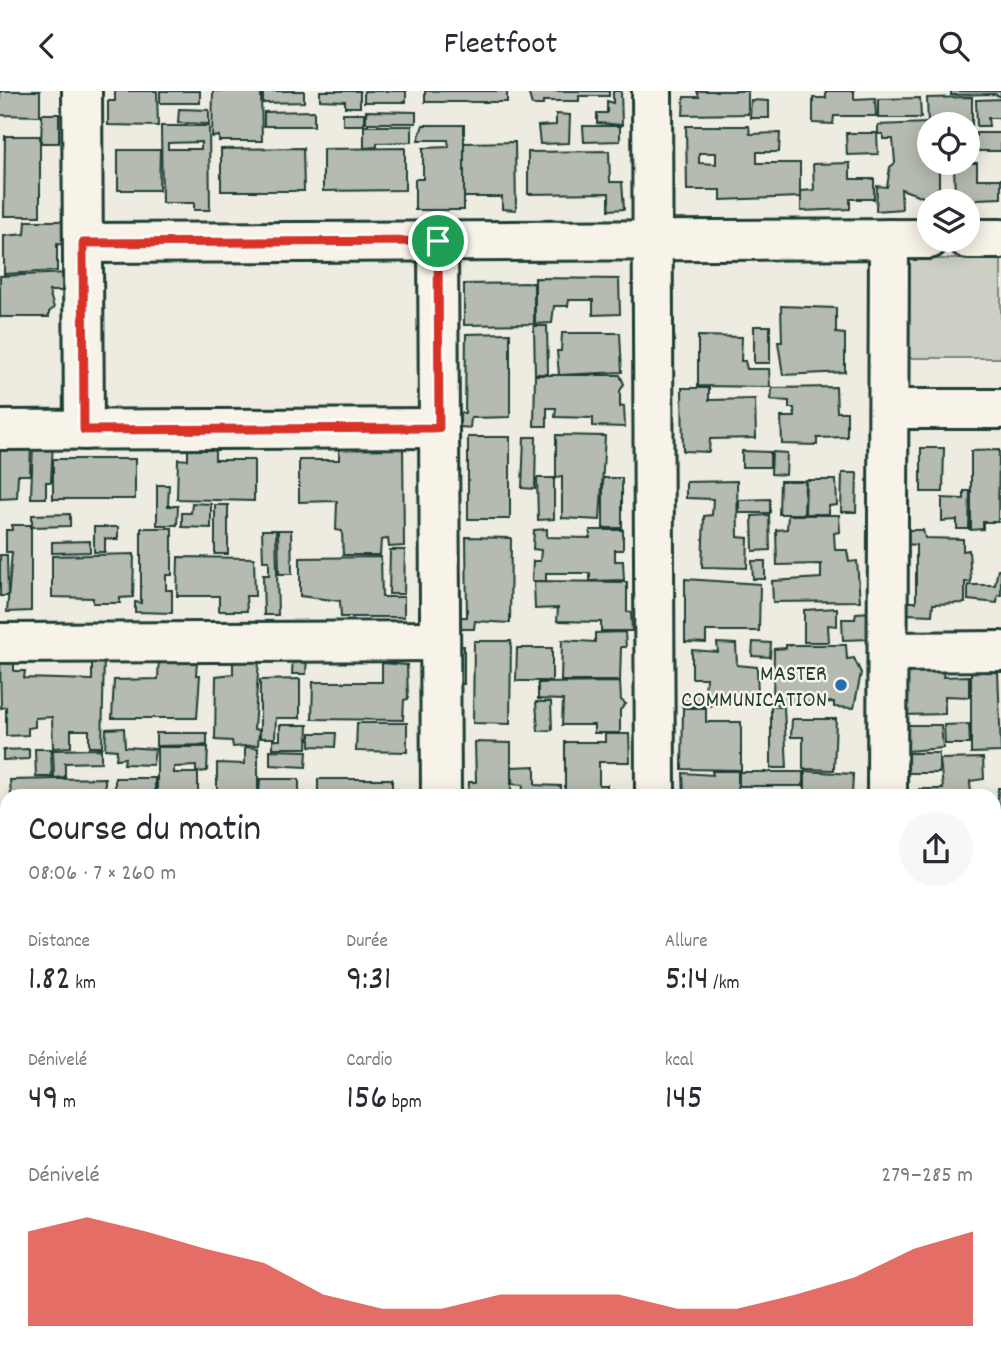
<!DOCTYPE html>
<html lang="fr">
<meta charset="utf-8">
<style>
:root{--surface:#fff;--page:#f7f7f7;--text:#2b2b33;--muted:#7c7c81;--accent:#d93025}
body{margin:0;font-family:Dekko,sans-serif;background:var(--page);color:var(--text);height:100vh;display:flex;flex-direction:column;font-size:26px;white-space:nowrap}
*{box-sizing:border-box;margin:0}
p{font-size:23px;color:var(--muted)}
.icon{flex:none;width:38px;height:38px;fill:none;stroke:currentColor;stroke-width:2;stroke-linecap:round;stroke-linejoin:round}
.map{position:relative;flex:1;overflow:hidden}
.panel{position:absolute;left:0px;top:698px;width:1001px;height:569px;display:flex;flex-direction:column;background:var(--surface);border-radius:21px 21px 0 0;box-shadow:0 4px 18px #0003}
.panel>*{flex:none}
.buttons{position:absolute;left:917px;top:21px;display:grid;gap:14px}
.buttons a{display:grid;place-items:center;width:63px;height:63px;border-radius:50%;background:var(--surface);box-shadow:0 4px 18px #0003;font-size:35px}
.pin{position:absolute;display:grid;place-items:center;width:60px;height:60px;color:#fff;margin:-30px;border:4px solid #fff;border-radius:50%;box-shadow:0 2px 7px #0007}
.round{display:grid;place-items:center;flex:none;width:74px;height:74px;border-radius:37px;background:var(--page)}
.summary{display:flex;align-items:center;justify-content:space-between;height:119px;padding:0 28px}
h1{font-size:38px;font-weight:600;line-height:52px}
.stats{display:grid;grid-template-columns:repeat(3,1fr);gap:10px;height:119px;padding:7px 28px}
.stats div{display:grid;align-content:center}
.stats b{font-size:35px;font-weight:600}
.stats small{font-size:19px;font-weight:400}
.stats p{font-size:19px}
.chart{height:196px;padding:14px 28px}
.chart p{display:flex;justify-content:space-between}
.chart svg{width:100%;height:126px;margin-top:7px;fill:var(--accent);opacity:.7}
header{display:flex;justify-content:space-between;align-items:center;height:91px;padding:0 28px;background:var(--surface);font-size:32px;font-weight:600}
.map>svg:first-child{display:block}
.green{fill:#cccfc4;stroke:#76867c;stroke-width:2}
.building{fill:#b5bbb0;stroke:#1f3d34;stroke-width:2;fill-rule:evenodd}
.lines{fill:none;stroke-linecap:round;stroke-linejoin:round}
.minor-casing{stroke:#1f3d34;stroke-width:44}
.major-casing{stroke:#1f3d34;stroke-width:44}
.minor{stroke:#f7f3e8;stroke-width:38}
.major{stroke:#f7f3e8;stroke-width:38}
.route-casing{stroke:#fff;stroke-width:14}
.route{stroke:#d93025;stroke-width:9}
.poi-dot{fill:#1f6fb2;stroke:#f7f3e8;stroke-width:2.5}
.labels{text-anchor:middle;stroke-width:5;stroke-linejoin:round;paint-order:stroke}
.poi-label{font-size:23px;fill:#1f3d34;stroke:#f7f3e8;text-anchor:end}
</style>
<header><svg class="icon" aria-label="back" viewBox="0 0 24 24"><path d="M15 5l-7 7 7 7"/></svg>Fleetfoot<svg class="icon" aria-label="search" viewBox="0 0 24 24"><circle cx="10" cy="10" r="6"/><path d="M15 15l6 6"/></svg></header>
<div class="map">
<svg width="1001" height="1266" viewBox="0 0 1001 1266">
<rect width="100%" height="100%" fill="#eeece1"/>
<filter id="ink" filterUnits="userSpaceOnUse"><feTurbulence type="fractalNoise" baseFrequency=".0143" numOctaves="2"/><feDisplacementMap in="SourceGraphic" scale="14" xChannelSelector="R" yChannelSelector="G"/><feConvolveMatrix kernelMatrix="1 2 1 2 8 2 1 2 1" color-interpolation-filters="sRGB"/></filter>
<g filter="url(#ink)">
<rect class="green" x="909" y="168" width="92" height="99"/>
<g class="building">
<polygon points="0,0 40,0 40,25 0,24"/>
<polygon points="115,0 157,0 158,35 108,34 108,10 115,10"/>
<rect x="160" y="0" width="40" height="12"/>
<polygon points="213,0 261,0 262,50 219,50 219,45 212,46"/>
<polygon points="263,0 304,0 304,11 263,12"/>
<polygon points="320,0 360,0 360,16 345,16 345,10 320,9"/>
<rect x="364" y="0" width="42" height="11"/>
<rect x="425" y="0" width="82" height="11"/>
<polygon points="528,0 609,0 609,5 579,5 579,10 543,10 543,14 532,14"/>
<polygon points="613,0 621,0 622,34 597,32 597,22 607,22 607,10 613,12"/>
<polygon points="748,0 748,23 683,24 684,6 699,6 697,0"/>
<polygon points="826,0 854,0 854,8 875,7 876,25 834,25 833,33 813,32 813,7 826,7"/>
<polygon points="951,0 1001,0 1001,6 995,3 951,4"/>
<polygon points="972,6 972,35 928,34 927,7"/>
<polygon points="920,7 921,27 878,27 878,8"/>
<polygon points="1001,8 1001,27 988,27 989,35 977,35 976,9"/>
<polygon points="751,9 769,10 769,27 750,27"/>
<polygon points="179,18 209,19 209,33 178,32"/>
<polygon points="314,20 314,35 264,35 264,21"/>
<polygon points="366,20 416,21 416,32 366,32"/>
<rect x="343" y="22" width="21" height="12"/>
<polygon points="42,23 59,23 59,52 41,52"/>
<polygon points="556,23 570,24 569,52 540,53 538,35 556,34"/>
<polygon points="927,32 929,72 939,72 939,104 934,105 934,110 923,110 923,106 901,98 902,118 876,120 877,95 887,96 890,76 895,72 893,48 883,48 883,43 878,43 878,34"/>
<polygon points="423,34 464,34 464,119 415,119 415,88 423,88 423,57 449,56 448,49 418,49"/>
<path d="M161,35H209L210,119H194V112H162ZM201,51V58H168V52Z"/>
<polygon points="364,35 412,35 412,51 377,52 377,56 364,57"/>
<polygon points="583,35 620,35 620,50 584,51"/>
<path d="M686,35H749L750,43L780,42L779,61H757V72H800V106L721,109V99H687ZM699,62H716V73L699,72Z"/>
<polygon points="846,42 877,42 878,63 847,64"/>
<rect x="976" y="42" width="25" height="18"/>
<polygon points="5,45 40,45 40,125 4,125"/>
<polygon points="515,51 516,119 502,118 502,106 464,106 464,52"/>
<polygon points="303,57 304,100 221,100 221,58"/>
<polygon points="405,57 405,99 323,100 323,58"/>
<polygon points="118,59 160,59 159,99 118,99"/>
<polygon points="609,60 610,91 622,91 624,118 609,119 609,102 528,103 528,61"/>
<polygon points="850,72 850,88 874,88 874,108 850,108 850,118 801,120 801,100 814,99 813,73"/>
<polygon points="954,72 977,72 977,88 1001,88 1001,107 977,108 975,113 955,110"/>
<polygon points="26,130 70,130 70,154 57,153 57,180 4,183 4,145 25,143"/>
<polygon points="70,182 65,200 49,200 54,217 49,221 49,226 0,226 0,185"/>
<polygon points="535,187 619,188 620,223 593,224 593,209 569,209 568,215 554,215 552,232 535,233"/>
<polygon points="534,192 534,233 464,234 464,193"/>
<polygon points="781,215 836,217 836,242 845,243 845,281 783,284 778,251 782,251"/>
<polygon points="534,235 547,235 548,283 535,283"/>
<rect x="754" y="235" width="16" height="37"/>
<polygon points="510,242 510,326 471,327 470,337 451,335 451,321 465,322 466,243"/>
<polygon points="562,242 620,242 622,281 559,284 557,260 561,260"/>
<polygon points="698,245 742,246 741,270 745,270 747,278 769,278 770,296 698,295"/>
<polygon points="535,284 620,284 624,293 620,300 620,316 624,315 625,336 593,335 593,327 555,326 556,317 547,317 547,335 534,335"/>
<polygon points="836,296 837,321 847,321 847,346 817,347 817,354 782,353 781,326 795,326 794,317 789,317 789,310 771,309 772,297"/>
<polygon points="682,297 709,297 709,309 755,308 756,347 710,348 709,361 683,360"/>
<polygon points="556,344 605,345 600,429 562,427 562,385 556,387"/>
<rect x="468" y="346" width="42" height="82"/>
<polygon points="524,346 536,346 535,398 522,397"/>
<polygon points="0,350 31,351 30,384 18,384 17,407 0,408"/>
<polygon points="33,351 53,351 51,391 46,391 46,407 31,407"/>
<polygon points="403,353 404,455 389,456 388,448 381,449 380,464 343,464 342,440 336,439 337,410 299,411 299,369 339,369 339,355"/>
<polygon points="921,357 944,357 943,401 921,401"/>
<polygon points="188,359 215,359 215,369 254,369 254,410 177,408 178,368 188,369"/>
<polygon points="999,359 998,431 983,431 983,438 971,439 971,360"/>
<polygon points="742,360 770,361 770,376 742,376"/>
<polygon points="772,361 787,362 786,384 771,383"/>
<rect x="53" y="368" width="82" height="40"/>
<polygon points="842,382 857,382 856,421 841,421"/>
<polygon points="537,387 554,387 554,428 538,429"/>
<rect x="603" y="387" width="19" height="50"/>
<polygon points="806,389 836,389 837,414 829,415 829,423 805,423"/>
<polygon points="737,390 738,446 748,447 747,477 702,476 704,425 712,424 713,408 686,407 686,391"/>
<polygon points="780,390 805,390 804,423 779,423"/>
<polygon points="157,394 169,394 168,415 178,415 177,434 157,434"/>
<polygon points="964,400 970,400 969,438 957,438 957,429 942,430 942,407 964,408"/>
<polygon points="770,408 770,422 739,422 739,409"/>
<polygon points="192,412 211,413 211,437 182,436 182,422 191,422"/>
<rect x="215" y="414" width="13" height="49"/>
<polygon points="70,423 70,435 32,436 32,424"/>
<polygon points="769,424 770,459 753,460 752,425"/>
<polygon points="788,424 839,424 840,441 834,442 835,459 847,459 849,471 857,470 860,510 773,511 772,490 821,487 821,473 777,474 776,439 787,438"/>
<polygon points="12,434 31,434 31,520 7,521 12,461 6,461 6,439 12,439"/>
<polygon points="94,436 118,436 118,448 105,448 105,461 94,461"/>
<polygon points="141,437 172,437 172,484 166,484 166,499 172,499 172,522 135,521 135,511 141,512"/>
<polygon points="547,438 547,446 590,447 590,439 623,439 623,459 615,459 615,470 623,470 624,489 590,490 590,482 546,482 546,490 532,490 533,470 540,470 541,459 533,458 534,439"/>
<polygon points="262,439 276,439 278,524 264,524 263,484 269,484 269,470 263,470"/>
<polygon points="278,439 291,439 292,483 279,483"/>
<polygon points="906,439 923,439 925,447 963,448 963,460 969,459 971,491 965,491 965,512 933,513 932,524 905,523 905,511 916,511 916,454 906,453"/>
<polygon points="466,446 511,447 510,532 475,530 474,538 452,538 453,526 467,526"/>
<polygon points="90,450 90,461 52,462 52,451"/>
<polygon points="390,459 405,459 404,503 389,503"/>
<polygon points="134,463 133,506 120,507 120,512 93,512 93,507 52,506 52,465"/>
<polygon points="0,464 7,464 8,505 0,505"/>
<polygon points="178,466 254,467 255,505 246,505 247,520 219,520 219,505 177,505"/>
<polygon points="381,466 382,506 404,506 404,526 341,526 340,510 300,505 300,467"/>
<polygon points="752,470 765,470 765,488 753,488"/>
<polygon points="998,478 1001,478 1001,504 998,504 997,512 968,509 968,494 995,494"/>
<polygon points="685,488 760,493 759,540 706,540 706,552 685,551"/>
<polygon points="534,490 627,491 627,521 631,521 632,540 601,540 601,531 557,530 558,517 535,518"/>
<polygon points="837,517 837,535 828,534 829,551 804,551 804,519"/>
<polygon points="871,521 870,548 843,549 842,528 855,528 856,522"/>
<polygon points="625,541 626,556 621,556 620,590 561,590 562,549 595,551 595,542"/>
<polygon points="474,550 511,550 510,633 473,632"/>
<polygon points="753,551 771,552 770,566 752,565"/>
<polygon points="717,552 736,553 737,574 757,576 758,607 712,607 711,615 682,615 682,603 705,602 706,587 692,587 692,559 718,561"/>
<polygon points="786,554 846,554 847,568 854,567 861,582 854,617 834,616 834,611 773,613 774,558 786,557"/>
<rect x="446" y="555" width="18" height="38"/>
<polygon points="517,557 552,557 552,590 516,590"/>
<polygon points="293,565 307,565 306,583 292,583"/>
<polygon points="104,566 102,656 89,656 89,639 71,639 71,656 53,657 52,626 35,627 35,636 28,637 28,644 6,645 6,616 1,617 0,568 14,568 14,580 25,580 24,587 92,589 92,567"/>
<polygon points="159,566 172,566 173,571 197,571 196,584 200,584 197,627 112,627 114,589 158,588"/>
<polygon points="233,569 259,569 254,638 259,639 258,654 233,656 232,650 215,649 216,585 233,583"/>
<polygon points="382,572 407,574 408,608 404,609 403,629 312,628 313,591 382,591"/>
<polygon points="904,575 945,576 943,586 969,585 969,606 945,605 945,623 904,624"/>
<polygon points="998,579 1001,661 971,662 971,581"/>
<polygon points="300,588 300,627 276,627 275,647 260,647 260,589"/>
<polygon points="620,591 621,609 626,613 620,619 620,642 594,642 594,634 562,634 563,609 538,608 538,592"/>
<polygon points="536,611 551,611 552,639 538,640"/>
<polygon points="771,616 784,616 787,677 771,677"/>
<polygon points="683,617 706,617 706,631 741,631 741,679 682,678"/>
<polygon points="792,628 836,628 834,679 803,678 803,646 791,646"/>
<polygon points="357,632 407,632 407,661 356,660"/>
<polygon points="969,633 970,653 945,653 944,634"/>
<polygon points="280,634 308,634 307,657 273,657 273,649 280,649"/>
<polygon points="908,634 941,634 943,657 907,660"/>
<polygon points="124,637 125,656 155,658 153,674 124,673 125,667 116,668 117,659 105,658 106,638"/>
<polygon points="156,642 207,642 207,654 156,655"/>
<polygon points="310,642 336,642 335,656 310,655"/>
<polygon points="605,643 629,643 630,671 599,671 599,694 607,694 607,705 565,705 565,651 605,651"/>
<polygon points="475,651 511,652 511,705 468,705 469,691 476,691"/>
<path d="M157,656H208L207,680L198,681V705H157ZM196,675V682H174V676Z"/>
<polygon points="245,656 258,657 258,705 217,705 217,672 245,673"/>
<polygon points="29,658 29,668 3,669 3,659"/>
<polygon points="35,658 51,658 52,686 36,686"/>
<polygon points="101,658 101,671 65,672 65,686 54,687 53,659"/>
<polygon points="270,659 307,660 306,676 270,674"/>
<polygon points="907,662 939,662 939,682 906,682"/>
<polygon points="983,667 984,688 970,690 971,705 920,705 919,698 943,698 940,668"/>
<polygon points="535,675 535,694 561,695 561,705 522,705 523,694 512,693 512,676"/>
<polygon points="712,680 738,680 738,705 684,705 683,682 713,684"/>
<polygon points="805,680 853,683 852,705 805,705"/>
<rect x="739" y="681" width="64" height="14"/>
<polygon points="105,687 105,705 11,705 10,689"/>
<rect x="115" y="687" width="40" height="18"/>
<polygon points="260,688 299,688 299,705 259,705"/>
<rect x="318" y="688" width="74" height="17"/>
<polygon points="998,697 1001,697 1000,744 994,744 994,713 997,713"/>
<rect x="994" y="879" width="7" height="87"/>
<polygon points="0,886 3,886 2,940 0,940"/>
<polygon points="5,973 7,973 7,1060 6,1060"/>
<rect x="994" y="1014" width="7" height="32"/>
<polygon points="0,1016 3,1016 4,1059 0,1059"/>
<polygon points="0,1132 7,1132 7,1186 0,1187"/>
<rect x="0" y="1195" width="7" height="30"/>
<polygon points="0,1244 7,1244 7,1260 44,1260 44,1266 0,1266"/>
<polygon points="46,1260 90,1260 91,1266 46,1266"/>
<rect x="162" y="1260" width="26" height="6"/>
<rect x="193" y="1260" width="31" height="6"/>
<rect x="226" y="1260" width="62" height="6"/>
<rect x="339" y="1260" width="30" height="6"/>
<rect x="371" y="1260" width="95" height="6"/>
<rect x="517" y="1260" width="62" height="6"/>
<rect x="584" y="1260" width="62" height="6"/>
</g>
<g class="lines">
<defs>
<g id="minor">
<polyline points="82,0 84,339"/>
<polyline points="652,0 655,705"/>
<polyline points="968,148 1001,148"/>
<polyline points="438,150 441,705"/>
<polyline points="83,152 929,148"/>
<polyline points="889,318 1001,318"/>
<polyline points="0,339 439,337"/>
<polyline points="0,552 440,550"/>
<polyline points="888,561 1001,560"/>
<polyline points="887,705 889,148"/>
<polyline points="994,1079 1001,1079"/>
<polyline points="0,1087 7,1087"/>
<polyline points="131,1260 131,1266"/>
<polyline points="307,1260 307,1266"/>
<polyline points="488,1260 488,1266"/>
<polyline points="672,1260 672,1266"/>
</g>
<g id="major">
<polyline points="994,791 1001,791"/>
<polyline points="0,796 7,796"/>
</g>
</defs>
<use href="#minor" class="minor-casing"/>
<use href="#major" class="major-casing"/>
<use href="#minor" class="minor"/>
<use href="#major" class="major"/>
</g>
</g>
<g class="lines" filter="url(#ink)">
<defs>
<polygon id="route" points="438,150 439,337 84,339 83,152"/>
</defs>
<use href="#route" class="route-casing"/>
<use href="#route" class="route"/>
</g>
<circle class="poi-dot" cx="841" cy="594" r="7"/>
<g class="labels">
<g class="poi-label">
<text x="827" y="589">MASTER<tspan x="827" dy="26">COMMUNICATION</tspan></text>
</g>
</g>
</svg>
<div class="buttons">
<a><svg class="icon" aria-label="locate" viewBox="0 0 24 24"><circle cx="12" cy="12" r="6"/><path d="M12 2v4M12 18v4M2 12h4M18 12h4"/></svg></a>
<a><svg class="icon" aria-label="layers" viewBox="0 0 24 24"><path d="M12 4l9 5-9 5-9-5zM3 14l9 5 9-5"/></svg></a>
</div>
<div class="pin" style="left:438px;top:150px;background:#1e9e55"><svg class="icon" aria-label="arrive" viewBox="0 0 24 24"><path d="M6 21V4h12l-3 4 3 4H6"/></svg></div>
<section class="panel">
<div class="summary"><div><h1>Course du matin</h1><p>08:06 · 7 × 260 m</p></div><a class="round"><svg class="icon" aria-label="share" viewBox="0 0 24 24"><path d="M12 15V3M7 8l5-5 5 5M5 13v7h14v-7"/></svg></a></div>
<div class="stats">
<div><p>Distance</p><b>1.82<small> km</small></b></div>
<div><p>Durée</p><b>9:31</b></div>
<div><p>Allure</p><b>5:14<small> /km</small></b></div>
</div>
<div class="stats">
<div><p>Dénivelé</p><b>49<small> m</small></b></div>
<div><p>Cardio</p><b>156<small> bpm</small></b></div>
<div><p>kcal</p><b>145</b></div>
</div>
<div class="chart"><p><span>Dénivelé</span>279–285 m</p>
<svg viewBox="0 0 160 44" preserveAspectRatio="none"><path d="M0 44V11L10 6L20 11L30 17L40 22L50 33L60 38L70 38L80 33L90 33L100 33L110 38L120 38L130 33L140 27L150 17L160 11V44z"/></svg>
</div>
</section>
</div>
